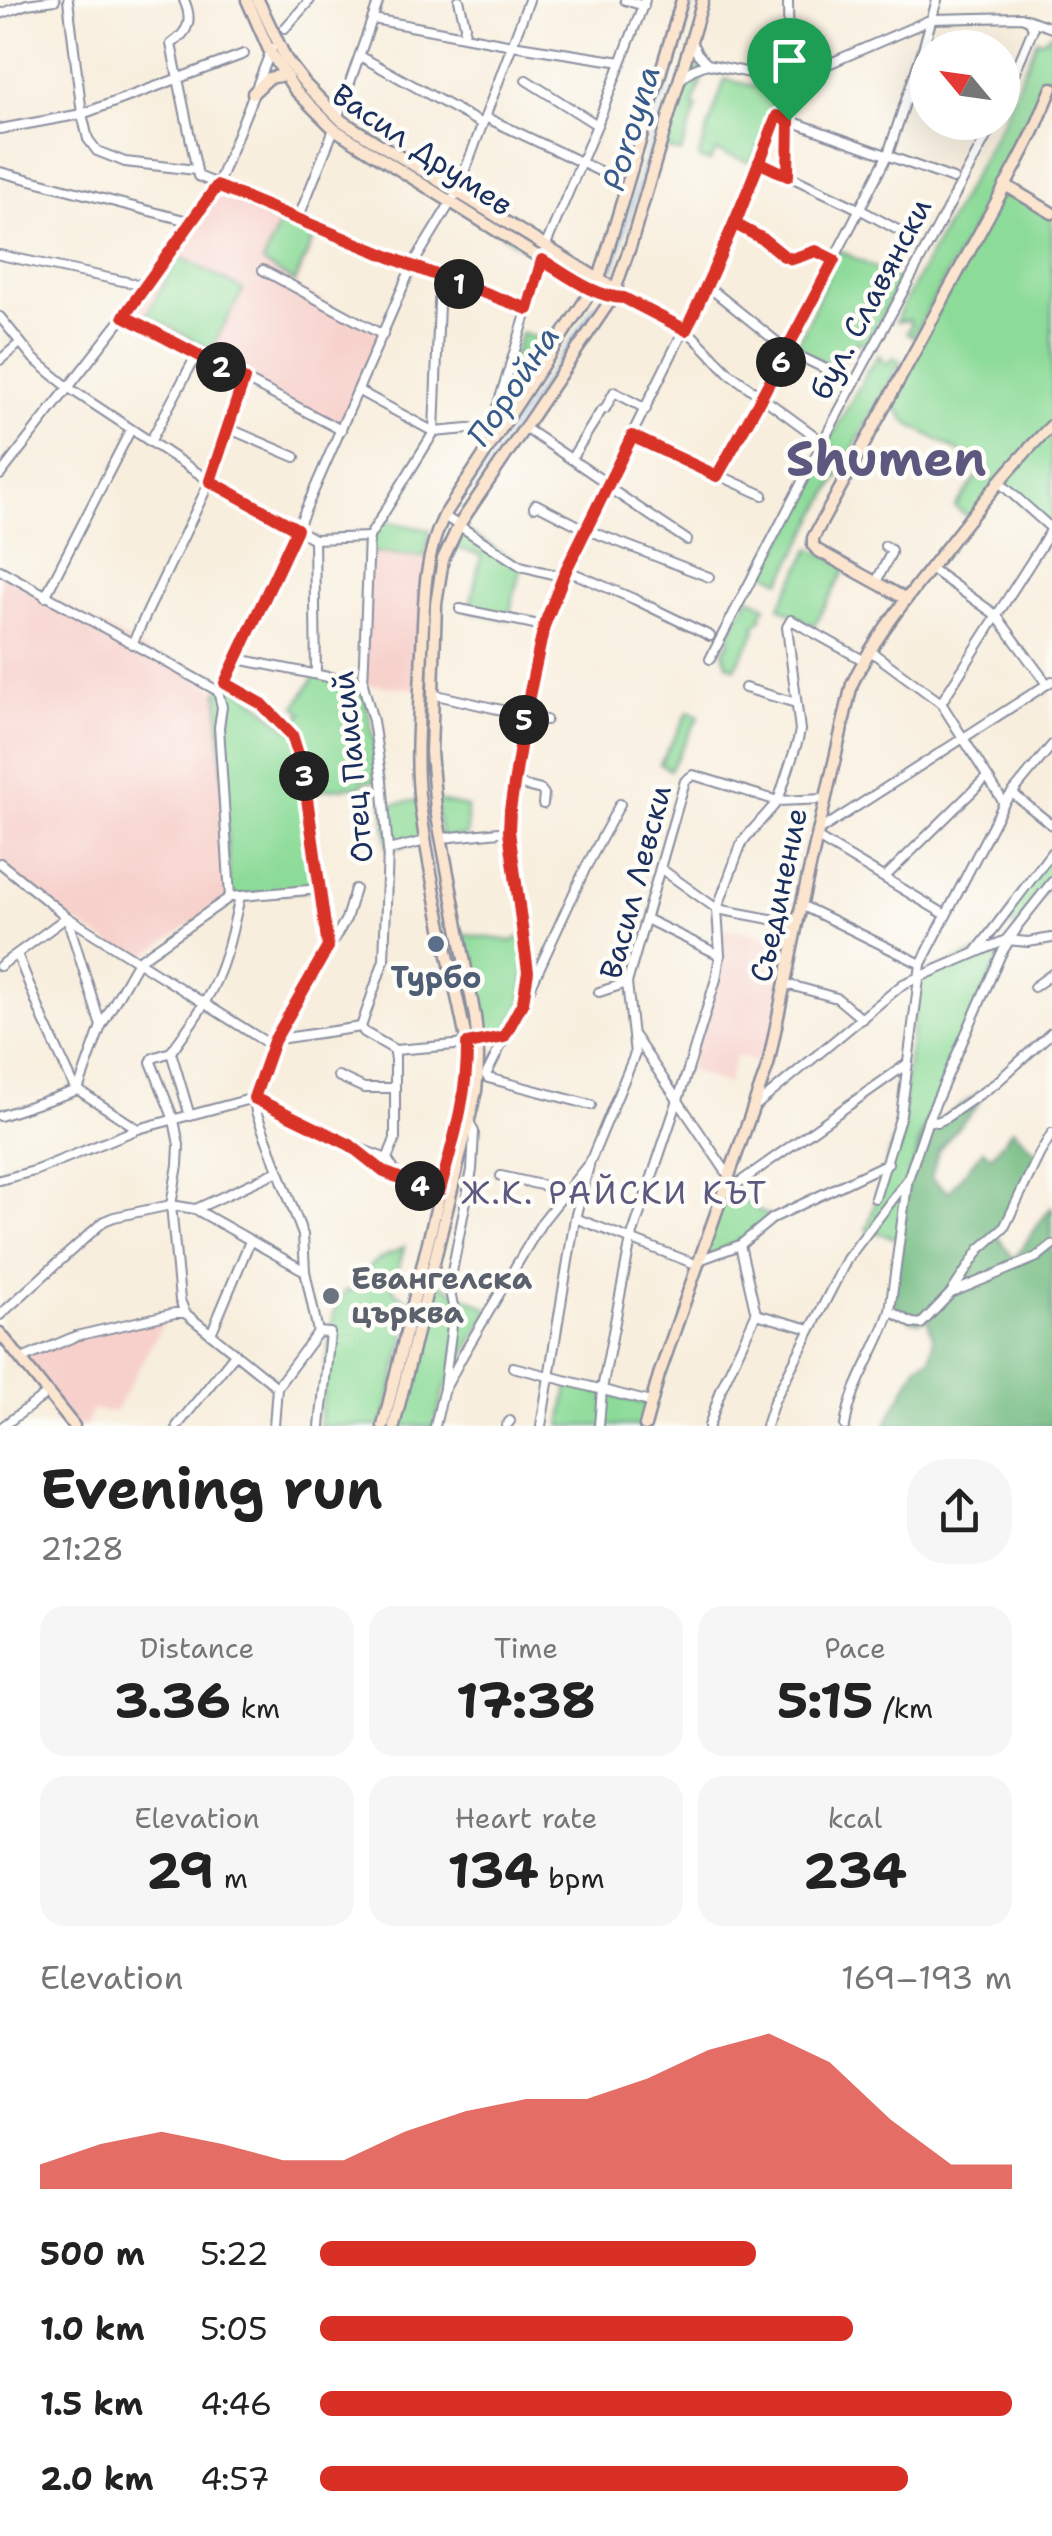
<!DOCTYPE html>
<meta charset="utf-8">
<style>
:root{--surface:#fff;--page:#f6f6f6;--text:#222;--muted:#767676;--accent:#d93025}
body{margin:0;font-family:"Shantell Sans",sans-serif;background:var(--page);color:var(--text);height:100vh;display:flex;flex-direction:column;font-size:38px;white-space:nowrap}
*{box-sizing:border-box;margin:0}
p{font-size:32px;color:var(--muted)}
.icon{flex:none;width:55px;height:55px;fill:none;stroke:currentColor;stroke-width:2;stroke-linecap:round;stroke-linejoin:round}
.map{position:relative;height:1426px;overflow:hidden}
.drawer{display:flex;flex-direction:column;background:var(--surface);flex:1}
.drawer>*{flex:none}
.needle{width:65px;rotate:299deg}
.controls{position:absolute;left:910px;top:30px;display:grid;gap:20px}
.controls a{display:grid;place-items:center;width:110px;height:110px;border-radius:50%;background:var(--surface);box-shadow:0 10px 40px #0002;font-size:50px}
.pin{position:absolute;display:grid;place-items:center;width:85px;height:85px;color:#fff;margin:-102px -42px;border-radius:50% 50% 50% 0;rotate:-45deg;box-shadow:0 0 10px #0007}
.pin .icon{rotate:45deg}
.km{position:absolute;width:50px;height:50px;margin:-25px;border-radius:50%;background:#222;color:#fff;font-size:28px;line-height:50px;text-align:center}
.round{display:grid;place-items:center;flex:none;width:105px;height:105px;border-radius:40px;background:var(--page)}
.overview{display:flex;align-items:center;justify-content:space-between;height:170px;padding:0 40px}
h1{font-size:55px;font-weight:700;line-height:75px}
.metrics{display:grid;grid-template-columns:repeat(3,1fr);gap:15px;height:170px;padding:10px 40px}
.metrics div{display:grid;align-content:center;border-radius:25px;background:var(--page);text-align:center}
.metrics b{font-size:50px;font-weight:700}
.metrics small{font-size:28px;font-weight:400}
.metrics p{font-size:28px}
.chart{height:280px;padding:20px 40px}
.chart p{display:flex;justify-content:space-between}
.chart svg{width:100%;height:180px;margin-top:10px;fill:var(--accent);opacity:.7}
ul{padding:0 40px;list-style:none;font-size:32px}
li{display:grid;grid-template-columns:160px 120px 1fr;align-items:center;height:75px}
li i{height:25px;border-radius:12px;background:var(--accent)}
.map>svg:first-child{display:block}
.built{fill:#f7d0cb}
.green{fill:#8ddb99;stroke:#54857c;stroke-width:2.5}
.forest{fill:#72bb81;stroke:#467570;stroke-width:2.5}
.lines{fill:none;stroke-linecap:round;stroke-linejoin:round}
.stream{stroke:#6aaedf;stroke-width:2.5}
.street-casing{stroke:#8a8e9e;stroke-width:12}
.secondary-casing{stroke:#8a8e9e;stroke-width:15}
.street{stroke:#fff;stroke-width:8}
.secondary{stroke:#fce5cf;stroke-width:10}
.route-casing{stroke:#fff;stroke-width:20}
.route{stroke:#d93025;stroke-width:12}
.service-dot{fill:#5c6f8a;stroke:#fdfcf7;stroke-width:4}
.worship-dot{fill:#6b7280;stroke:#fdfcf7;stroke-width:4}
.labels{text-anchor:middle;stroke-width:9;stroke-linejoin:round;paint-order:stroke}
.street-label{font-size:30px;fill:#1b2f5e;stroke:#fdfcf7}
.service-label{font-size:30px;font-weight:bold;fill:#4e5e75;stroke:#fdfcf7}
.worship-label{font-size:30px;font-weight:bold;fill:#5b616d;stroke:#fdfcf7;text-anchor:start}
.water-label{font-size:32px;font-style:italic;fill:#375b8b;stroke:#fdfcf7}
.neighbourhood-label{font-size:32px;letter-spacing:2.5px;fill:#5d587f;stroke:#fdfcf7}
.town-label{font-size:50px;font-weight:bold;fill:#5d587f;stroke:#fdfcf7}
</style>
<div class="map">
<svg width="1052" height="1426" viewBox="0 0 1052 1426">
<rect width="100%" height="100%" fill="#fdfcf7"/>
<filter id="ink" filterUnits="userSpaceOnUse"><feTurbulence type="fractalNoise" baseFrequency=".01" numOctaves="2"/><feDisplacementMap in="SourceGraphic" scale="20" xChannelSelector="R" yChannelSelector="G"/><feConvolveMatrix kernelMatrix="1 2 1 2 8 2 1 2 1" color-interpolation-filters="sRGB"/></filter>
<filter id="wash" filterUnits="userSpaceOnUse"><feTurbulence type="fractalNoise" baseFrequency=".0048" numOctaves="4" result="noise"/><feDisplacementMap in="SourceGraphic" scale="40" xChannelSelector="R" yChannelSelector="G"/><feGaussianBlur stdDeviation="2.25" result="paint"/><feColorMatrix in="noise" values="0 0 0 0 0 0 0 0 0 0 0 0 0 0 0 0 0 1.4 0 .05"/><feComposite in="paint" operator="in"/></filter>
<g filter="url(#wash)">
<rect width="100%" height="100%" fill="#f8eedd"/>
<g class="built">
<polygon points="217,186 320,228 296,287 383,335 341,430 124,316"/>
<polygon points="368,552 429,558 421,689 363,684"/>
<polygon points="0,570 218,691 229,897 138,961 67,917 0,863"/>
<polygon points="736,930 776,938 775,945 792,949 768,1065 736,1056 727,1085 688,1070 720,955 719,931"/>
<polygon points="168,1314 115,1412 92,1410 85,1426 74,1426 22,1359 76,1336"/>
</g>
<g class="green">
<polygon points="1050,33 1052,34 1052,69 1021,140 913,337 907,333 911,324 909,320 896,322 903,305 1002,122 1037,39 1043,40"/>
<polygon points="282,61 342,121 585,274 578,282 334,129 295,90"/>
<polygon points="707,64 693,105 697,107 681,153 661,147 680,80"/>
<polygon points="725,79 777,92 778,96 752,163 716,151 710,162 700,159 699,155"/>
<polygon points="1003,189 1052,213 1052,529 998,481 969,518 955,507 983,469 980,463 907,423 889,397"/>
<polygon points="281,220 315,234 295,282 263,263"/>
<path d="M839,250L900,281L866,346L858,341L855,345L852,344L838,369L795,347L813,312L812,311C823,291 828,270 839,250Z"/>
<polygon points="179,256 243,290 211,349 147,315"/>
<polygon points="521,333 552,343 490,442 491,427"/>
<polygon points="879,355 886,365 893,357 901,361 781,581 762,571 767,569 811,489 808,480 868,370"/>
<polygon points="379,520 430,530 425,557 368,552 369,537"/>
<polygon points="459,525 521,566 508,619 469,611 481,555 448,546"/>
<polygon points="811,548 847,566 814,626 779,607"/>
<polygon points="749,597 766,606 761,615 763,617 754,627 756,631 735,668 727,664 723,652 730,641 729,634"/>
<polygon points="316,674 363,684 382,781 362,782 362,786 306,791 320,889 230,897 218,691 225,683 250,696 287,728 303,713 296,706"/>
<polygon points="689,711 699,716 670,770 660,764"/>
<polygon points="419,800 426,841 388,850 384,806"/>
<polygon points="434,800 467,807 467,835 442,838"/>
<polygon points="1052,852 1052,881 1016,928 1008,923 1011,907"/>
<polygon points="460,934 512,941 522,936 526,951 523,1002 504,1037 479,1043"/>
<polygon points="992,947 1001,954 920,1137 899,1239 867,1230 901,1115 919,976"/>
<polygon points="737,1185 750,1206 773,1218 753,1236 699,1260 723,1194"/>
<path d="M404,1247L393,1290L413,1304L383,1426H319L330,1333L335,1309L345,1291L363,1289C359,1264 384,1258 404,1247Z"/>
<polygon points="431,1279 490,1310 443,1392 435,1426 394,1426"/>
<polygon points="568,1384 647,1404 643,1426 561,1426"/>
</g>
<path class="forest" d="M978,1094L979,1103L938,1151L931,1178L948,1192L983,1150L991,1156L1013,1129L1039,1155L996,1235L1014,1259C1028,1241 1037,1224 1052,1207V1426H885L918,1365L931,1358L933,1338L927,1318L920,1322L911,1320L893,1308L908,1179L928,1120L937,1122Z"/>
<g class="lines">
<g class="stream">
<polyline points="613,269 693,0"/>
<polyline points="469,493 596,305"/>
<polyline points="436,844 470,1017"/>
</g>
</g>
</g>
<g filter="url(#ink)">
<g class="lines">
<defs>
<g id="street">
<polyline points="68,0 82,114 88,139 97,151 125,162 196,170"/>
<path d="M184,0C193,20 189,32 171,44L198,176L412,266L528,309"/>
<polyline points="459,0 465,25 464,35"/>
<polyline points="625,0 644,6"/>
<polyline points="0,14 27,4 55,0"/>
<polyline points="373,19 512,45 621,62"/>
<polyline points="285,28 310,0"/>
<polyline points="691,41 697,53 707,64"/>
<polyline points="360,56 482,124"/>
<polyline points="1002,69 1010,70"/>
<polyline points="526,80 597,125"/>
<polyline points="680,80 692,70 707,64 789,81 932,19 1021,17 1052,28"/>
<polyline points="907,97 928,103"/>
<polyline points="1002,103 1033,29 1029,20"/>
<polyline points="338,116 379,0"/>
<polyline points="777,116 953,179"/>
<polyline points="485,117 614,178"/>
<polyline points="0,129 82,114 244,54"/>
<polyline points="759,162 861,210 909,236"/>
<polyline points="0,172 192,222"/>
<polyline points="788,176 789,121"/>
<polyline points="298,219 334,129"/>
<polyline points="735,224 763,239 785,257 792,259 816,251 834,260"/>
<polyline points="545,247 597,125 645,0"/>
<polyline points="0,255 146,286"/>
<polyline points="263,270 383,335"/>
<polyline points="706,285 787,350 838,375"/>
<polyline points="623,298 689,332 729,373 815,436"/>
<polyline points="124,316 341,430"/>
<polyline points="0,317 34,359 69,388 210,481 314,539 369,537"/>
<polyline points="0,360 20,343"/>
<polyline points="359,391 434,432 491,427 543,260"/>
<polyline points="605,409 614,392 646,409"/>
<polyline points="525,428 599,478 606,486 687,540"/>
<polyline points="230,429 295,457"/>
<polyline points="632,436 763,495"/>
<polyline points="150,442 197,354"/>
<polyline points="571,459 601,411"/>
<polyline points="0,475 124,316 217,186 272,48"/>
<polyline points="717,476 787,350 888,154 923,49 937,0"/>
<polyline points="998,481 1052,529"/>
<polyline points="534,507 536,504 585,529 709,577"/>
<polyline points="444,516 521,566 563,577"/>
<polyline points="314,539 316,674"/>
<polyline points="930,568 996,615 1047,684"/>
<polyline points="0,570 218,691 222,707 219,727 230,897"/>
<polyline points="566,570 634,599 710,636"/>
<polyline points="876,582 891,553 891,550 885,546"/>
<polyline points="45,597 131,429"/>
<polyline points="460,609 544,626"/>
<polyline points="132,644 210,481 245,379"/>
<polyline points="869,650 941,703 1004,803"/>
<polyline points="238,659 363,684"/>
<polyline points="710,659 830,428 994,122"/>
<polyline points="225,683 262,704 292,735 303,770 329,947"/>
<polyline points="745,688 796,703"/>
<polyline points="218,691 225,683 238,659 297,529 412,266 457,192 529,0"/>
<polyline points="432,694 546,720"/>
<polyline points="941,703 1052,529"/>
<polyline points="514,783 541,790 544,794 543,804"/>
<polyline points="1012,793 1052,825"/>
<polyline points="817,832 1052,681"/>
<polyline points="816,837 946,915"/>
<polyline points="442,838 509,831"/>
<polyline points="388,850 426,841"/>
<polyline points="0,863 67,917 272,1046"/>
<polyline points="660,868 717,909 797,924"/>
<polyline points="885,877 987,777"/>
<polyline points="801,905 921,964"/>
<polyline points="67,917 101,1026"/>
<polyline points="646,919 720,955"/>
<polyline points="1007,940 1028,942 1052,938"/>
<polyline points="976,952 1052,852"/>
<polyline points="17,954 44,1021 76,1090"/>
<polyline points="0,966 67,917"/>
<polyline points="786,984 837,998 862,1019"/>
<polyline points="1034,987 1052,974"/>
<polyline points="599,992 627,983"/>
<polyline points="523,1002 528,972 509,831 525,715 544,626 585,529 720,257 759,162 789,81 788,0"/>
<polyline points="361,1027 384,960 388,850 382,781 373,721 363,684 369,537 434,432 440,277"/>
<polyline points="635,1037 729,1176"/>
<polyline points="285,1038 361,1027 364,1032 395,1050 479,1043 504,1037"/>
<polyline points="395,1050 395,1139 387,1159 400,1179"/>
<polyline points="171,1052 153,1058 151,1062 174,1120 179,1145 178,1165 171,1205 180,1300 185,1313"/>
<polyline points="338,1076 364,1088 394,1088"/>
<polyline points="78,1090 101,1026 138,961 230,897 320,889"/>
<polyline points="591,1105 488,1078 486,1075 533,982 585,869 620,804"/>
<polyline points="753,1108 903,984 1006,940 1052,882"/>
<polyline points="0,1116 78,1090 138,1129 254,1098 350,1145 387,1159"/>
<path d="M190,1116L171,1052C183,1035 196,1018 206,1000C225,968 232,932 240,896"/>
<polyline points="928,1120 937,1122 944,1119 996,1083 1052,1032"/>
<path d="M355,1149C385,1173 403,1182 440,1190"/>
<polyline points="501,1176 572,1192"/>
<polyline points="0,1180 34,1171 138,1129"/>
<polyline points="723,1194 907,1064"/>
<polyline points="875,1198 901,1115 921,964 1004,803 1052,745"/>
<polyline points="196,1209 278,1171"/>
<polyline points="575,1218 698,1265"/>
<polyline points="699,1260 740,1245 773,1218 888,1163"/>
<polyline points="951,1293 980,1249 1004,1228 1039,1155 1052,1133"/>
<polyline points="890,1311 912,1323 921,1324 951,1293 1037,1257 1052,1245"/>
<polyline points="756,1314 810,1329"/>
<polyline points="0,1315 104,1221 114,1217 171,1205 195,1209 305,1271"/>
<polyline points="318,1332 305,1271 303,1235 256,1112 254,1098 272,1046 346,919 355,889"/>
<polyline points="318,1332 330,1333 320,1426"/>
<polyline points="211,1334 250,1241"/>
<polyline points="22,1359 76,1336 175,1313 185,1313 277,1387"/>
<polyline points="513,1367 650,1402"/>
<polyline points="444,1387 454,1310 449,1287 472,1170 474,1132 469,1121"/>
<polyline points="3,1426 48,1393"/>
<polyline points="177,1426 235,1354"/>
<polyline points="274,1426 277,1387 318,1332"/>
<polyline points="435,1426 443,1392 463,1355 542,1222 590,1162 635,1054 627,983 685,781 693,775 778,801 825,799"/>
<polyline points="506,1426 510,1421"/>
<polyline points="541,1426 575,1218 589,1166"/>
<polyline points="599,1426 602,1389 631,1239 688,1070 716,979 720,955 717,909 742,842 778,801 798,740 800,730 787,627 791,620 863,660"/>
<polyline points="709,1426 722,1387 756,1314 740,1245"/>
<polyline points="766,1426 774,1401 847,1259 908,1179 928,1120 1001,954 1017,928"/>
<path d="M845,1426C852,1381 877,1352 890,1311L907,1184"/>
</g>
<g id="secondary">
<polyline points="247,0 269,50 295,90 334,129 593,291 612,298 623,298"/>
<polyline points="258,0 286,59 306,85 342,121 618,291"/>
<polyline points="253,93 269,78 285,75"/>
<polyline points="1005,185 1052,213"/>
<polyline points="906,599 817,550 813,545 813,538 1017,164 1034,131 1052,88"/>
<polyline points="0,1333 74,1426"/>
<path d="M383,1426L456,1128L467,1066V1044C451,965 430,883 420,804C414,754 420,701 422,651C424,605 423,558 444,516L599,279L682,0"/>
<path d="M394,1426L476,1091C479,1066 479,1043 475,1017L436,810L431,752L436,604L443,559L459,525L612,298L631,244L703,0"/>
<path d="M645,1426L659,1375L768,1065L797,924L852,684C873,639 905,601 935,562C973,514 1008,468 1052,425"/>
</g>
</defs>
<use href="#street" class="street-casing"/>
<use href="#secondary" class="secondary-casing"/>
<use href="#street" class="street"/>
<use href="#secondary" class="secondary"/>
</g>
</g>
<g class="lines" filter="url(#ink)">
<defs>
<path id="route" d="M789,120L777,116C750,189 719,260 686,330L624,298C594,297 567,275 542,260L528,309L412,266L217,186L124,316L244,379L210,481L297,529L225,683L262,704L292,735L303,770L328,947L274,1041L254,1098L350,1145L384,1172L420,1186L440,1190C453,1142 468,1094 467,1044L504,1037L523,1002L528,972L509,831L510,810L525,715L544,626L566,570L632,436L717,476L762,396L834,260L816,251L792,259L784,256L763,239L735,224L759,162L788,176L789,120"/>
</defs>
<use href="#route" class="route-casing"/>
<use href="#route" class="route"/>
</g>
<circle class="service-dot" cx="436" cy="944" r="10"/>
<circle class="worship-dot" cx="331" cy="1296" r="10"/>
<g class="labels">
<g class="street-label">
<text transform="translate(422 150) rotate(34)" y="10">Васил Друмев</text>
<text transform="translate(871 299) rotate(-62)" y="10">бул. Славянски</text>
<text transform="translate(353 767) rotate(-96)" y="10">Отец Паисий</text>
<text transform="translate(636 882) rotate(-75)" y="10">Васил Левски</text>
<text transform="translate(779 895) rotate(-78)" y="10">Съединение</text>
</g>
<g class="service-label">
<text x="436" y="988">Турбо</text>
</g>
<g class="worship-label">
<text x="351" y="1289">Евангелска<tspan x="351" dy="34">църква</tspan></text>
</g>
<g class="water-label">
<text transform="translate(631 128) rotate(-73)" y="11">Poroyna</text>
<text transform="translate(513 386) rotate(-56)" y="11">Поройна</text>
</g>
<g class="neighbourhood-label">
<text x="615" y="1204">Ж.К. РАЙСКИ КЪТ</text>
</g>
<g class="town-label">
<text x="886" y="476">Shumen</text>
</g>
</g>
</svg>
<div class="controls">
<a><svg class="needle" viewBox="-14 -14 28 28"><path d="M0-13l5 13h-10z" fill="#e53935"/><path d="M0 13l5-13h-10z" fill="#767676"/></svg></a>
</div>
<div class="pin" style="left:789px;top:120px;background:#1e9e55"><svg class="icon" aria-label="arrive" viewBox="0 0 24 24"><path d="M6 21V4h12l-3 4 3 4H6"/></svg></div>
<b class="km" style="left:459px;top:284px">1</b>
<b class="km" style="left:221px;top:367px">2</b>
<b class="km" style="left:304px;top:776px">3</b>
<b class="km" style="left:420px;top:1186px">4</b>
<b class="km" style="left:524px;top:720px">5</b>
<b class="km" style="left:781px;top:362px">6</b>
</div>
<section class="drawer">
<div class="overview"><div><h1>Evening run</h1><p>21:28</p></div><a class="round"><svg class="icon" aria-label="share" viewBox="0 0 24 24"><path d="M12 15V3M7 8l5-5 5 5M5 13v7h14v-7"/></svg></a></div>
<div class="metrics">
<div><p>Distance</p><b>3.36<small> km</small></b></div>
<div><p>Time</p><b>17:38</b></div>
<div><p>Pace</p><b>5:15<small> /km</small></b></div>
</div>
<div class="metrics">
<div><p>Elevation</p><b>29<small> m</small></b></div>
<div><p>Heart rate</p><b>134<small> bpm</small></b></div>
<div><p>kcal</p><b>234</b></div>
</div>
<div class="chart"><p><span>Elevation</span>169–193 m</p>
<svg viewBox="0 0 160 44" preserveAspectRatio="none"><path d="M0 44V38L10 33L20 30L30 33L40 37L50 37L60 30L70 25L80 22L90 22L100 17L110 10L120 6L130 13L140 27L150 38L160 38V44z"/></svg>
</div>
<ul>
<li><b>500 m</b>5:22<i style="width:63%"></i></li>
<li><b>1.0 km</b>5:05<i style="width:77%"></i></li>
<li><b>1.5 km</b>4:46<i style="width:100%"></i></li>
<li><b>2.0 km</b>4:57<i style="width:85%"></i></li>
</ul>
</section>
